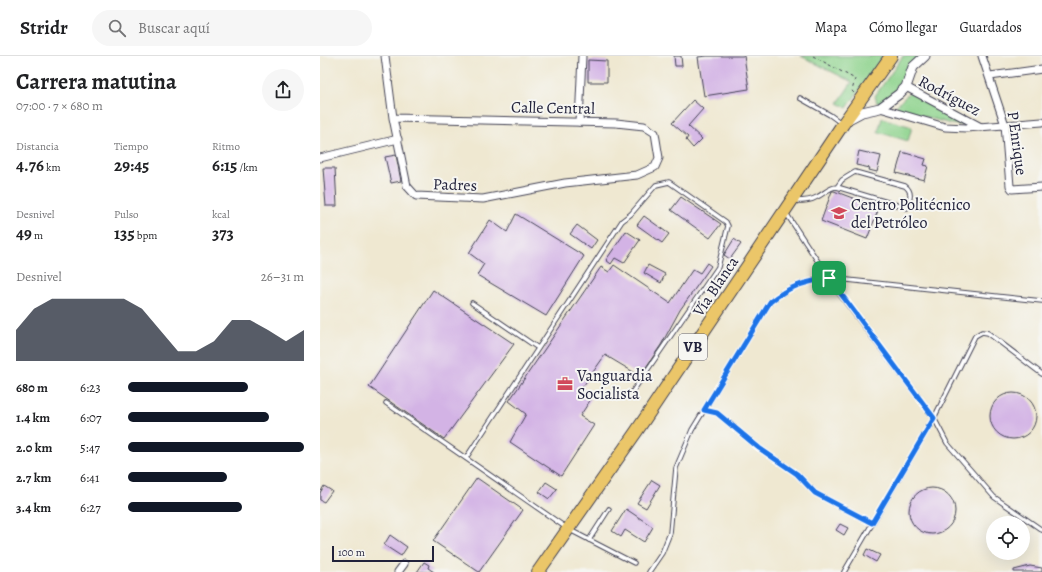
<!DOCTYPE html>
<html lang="es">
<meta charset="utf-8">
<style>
:root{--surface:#fff;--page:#f6f6f6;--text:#202124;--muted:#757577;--line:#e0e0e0;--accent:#111827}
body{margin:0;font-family:Alegreya,serif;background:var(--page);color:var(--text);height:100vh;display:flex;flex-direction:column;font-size:15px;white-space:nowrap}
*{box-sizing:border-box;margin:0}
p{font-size:13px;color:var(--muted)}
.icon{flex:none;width:22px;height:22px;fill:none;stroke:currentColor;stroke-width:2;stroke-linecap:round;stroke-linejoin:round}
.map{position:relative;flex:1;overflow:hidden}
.sheet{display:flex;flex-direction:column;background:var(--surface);width:320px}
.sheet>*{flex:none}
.buttons{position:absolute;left:666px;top:460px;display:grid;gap:8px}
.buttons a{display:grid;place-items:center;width:44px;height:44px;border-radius:50%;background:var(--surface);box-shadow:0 4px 16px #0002;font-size:20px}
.scale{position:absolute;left:12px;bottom:10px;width:102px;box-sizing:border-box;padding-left:4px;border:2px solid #22223b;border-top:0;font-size:11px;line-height:14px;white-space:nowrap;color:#22223b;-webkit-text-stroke:3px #f6f6f2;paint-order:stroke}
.pin{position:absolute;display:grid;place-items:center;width:34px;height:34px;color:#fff;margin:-17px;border-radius:8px;box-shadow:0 2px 6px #0006}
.round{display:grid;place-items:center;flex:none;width:42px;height:42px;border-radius:21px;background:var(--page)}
.overview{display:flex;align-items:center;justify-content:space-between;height:68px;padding:0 16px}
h1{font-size:22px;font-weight:700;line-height:30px}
.metrics{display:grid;grid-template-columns:repeat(3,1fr);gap:6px;height:68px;padding:4px 16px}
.metrics div{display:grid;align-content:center}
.metrics b{font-size:17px;font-weight:700}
.metrics small{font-size:11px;font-weight:400}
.metrics p{font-size:11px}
.chart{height:112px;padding:8px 16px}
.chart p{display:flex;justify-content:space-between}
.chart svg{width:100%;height:72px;margin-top:4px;fill:var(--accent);opacity:.7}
ul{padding:0 16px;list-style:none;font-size:13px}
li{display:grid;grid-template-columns:64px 48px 1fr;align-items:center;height:30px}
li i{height:10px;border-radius:5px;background:var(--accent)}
header{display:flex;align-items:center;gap:24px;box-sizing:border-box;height:56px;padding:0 20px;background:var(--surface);border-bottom:1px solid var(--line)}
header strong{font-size:19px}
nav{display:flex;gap:22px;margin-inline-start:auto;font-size:14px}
.search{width:280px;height:36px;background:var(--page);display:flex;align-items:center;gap:10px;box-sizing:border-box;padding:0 14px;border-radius:22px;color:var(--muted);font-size:15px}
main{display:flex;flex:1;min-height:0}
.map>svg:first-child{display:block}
.green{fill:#8ed38d;stroke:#587a64}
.building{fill:#d3b3e5}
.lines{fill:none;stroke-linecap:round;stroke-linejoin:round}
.service-casing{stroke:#414052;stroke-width:5.5}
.minor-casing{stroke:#414052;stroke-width:9}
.tertiary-casing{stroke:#414052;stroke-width:11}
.primary-casing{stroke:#414052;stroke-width:14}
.path{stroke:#414052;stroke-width:1;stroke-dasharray:3 3;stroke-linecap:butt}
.service{stroke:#fff;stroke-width:3.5}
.minor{stroke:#fff;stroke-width:7}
.tertiary{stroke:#fff;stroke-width:9}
.primary{stroke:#ebc669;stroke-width:12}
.route-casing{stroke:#fff;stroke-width:8}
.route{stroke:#1a73e8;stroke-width:5}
.labels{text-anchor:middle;stroke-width:4;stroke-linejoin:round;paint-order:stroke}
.shield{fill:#f6f6f2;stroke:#626272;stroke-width:1}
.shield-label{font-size:15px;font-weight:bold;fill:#22223b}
.street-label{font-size:16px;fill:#22223b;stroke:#f6f6f2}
.poi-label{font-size:16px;fill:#22223b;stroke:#f6f6f2;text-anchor:start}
</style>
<header>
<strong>Stridr</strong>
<div class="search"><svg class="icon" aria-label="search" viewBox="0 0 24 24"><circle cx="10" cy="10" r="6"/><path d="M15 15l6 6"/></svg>Buscar aquí</div>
<nav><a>Mapa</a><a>Cómo llegar</a><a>Guardados</a></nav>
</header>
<main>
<section class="sheet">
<div class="overview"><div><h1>Carrera matutina</h1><p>07:00 · 7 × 680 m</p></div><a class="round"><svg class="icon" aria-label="share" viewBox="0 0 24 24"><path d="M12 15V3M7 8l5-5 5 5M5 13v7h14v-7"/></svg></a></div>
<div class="metrics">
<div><p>Distancia</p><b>4.76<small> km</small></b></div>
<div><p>Tiempo</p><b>29:45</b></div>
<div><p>Ritmo</p><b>6:15<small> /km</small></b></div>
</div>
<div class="metrics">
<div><p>Desnivel</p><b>49<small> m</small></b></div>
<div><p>Pulso</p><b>135<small> bpm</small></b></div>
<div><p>kcal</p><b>373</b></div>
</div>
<div class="chart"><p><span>Desnivel</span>26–31 m</p>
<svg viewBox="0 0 160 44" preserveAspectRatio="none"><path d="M0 44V25L10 12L20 6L30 6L40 6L50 6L60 6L70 12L80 25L90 38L100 38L110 32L120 19L130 19L140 25L150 32L160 25V44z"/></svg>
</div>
<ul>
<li><b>680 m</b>6:23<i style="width:68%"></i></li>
<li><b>1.4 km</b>6:07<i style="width:80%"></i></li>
<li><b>2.0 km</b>5:47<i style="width:100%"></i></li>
<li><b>2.7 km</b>6:41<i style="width:56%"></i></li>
<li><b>3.4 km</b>6:27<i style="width:65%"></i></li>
</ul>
</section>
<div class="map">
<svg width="722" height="516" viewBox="0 0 722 516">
<rect width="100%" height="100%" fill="#f6f6f2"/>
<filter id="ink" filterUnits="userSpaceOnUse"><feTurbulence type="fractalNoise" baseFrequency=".025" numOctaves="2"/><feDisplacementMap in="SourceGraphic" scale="8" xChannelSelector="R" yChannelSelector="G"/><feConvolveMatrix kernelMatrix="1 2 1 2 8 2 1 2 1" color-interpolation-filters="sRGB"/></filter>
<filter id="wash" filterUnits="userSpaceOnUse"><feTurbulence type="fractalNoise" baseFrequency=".012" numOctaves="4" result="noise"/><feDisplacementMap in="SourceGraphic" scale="16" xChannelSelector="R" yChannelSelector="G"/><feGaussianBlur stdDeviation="0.9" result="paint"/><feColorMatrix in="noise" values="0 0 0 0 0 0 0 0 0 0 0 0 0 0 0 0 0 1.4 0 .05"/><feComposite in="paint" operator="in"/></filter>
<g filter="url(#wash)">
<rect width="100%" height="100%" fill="#efe8d1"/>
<g class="green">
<polygon points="481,0 563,0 527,52 518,47 532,26"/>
<path d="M583,0H599C589,17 579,44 557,47L555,40Z"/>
<polygon points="591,35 654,70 631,68 574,52"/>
<polygon points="562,62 592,71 588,85 558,76"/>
</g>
<g id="blocks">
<g class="building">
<polygon points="354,0 361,0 362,10 355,10"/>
<polygon points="387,0 424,0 429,33 384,40 378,1"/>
<polygon points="268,4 287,5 287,26 268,26"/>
<polygon points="373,44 383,53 368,70 382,83 373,92 366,84 368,81 352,67"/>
<polygon points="539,95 561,100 557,116 549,114 550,112 536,109"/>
<polygon points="582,96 606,103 604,109 608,110 604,124 576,117"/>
<polygon points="76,99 81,125 71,127 65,101"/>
<polygon points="3,112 15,112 17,150 6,150"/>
<polygon points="512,135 514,135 559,152 547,183 501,165"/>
<polygon points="361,141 401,168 390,182 351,154"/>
<polygon points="196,158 264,200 226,260 157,219 164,208 149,197 170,164 187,176"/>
<polygon points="324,160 349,178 342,187 317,169"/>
<polygon points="257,169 277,184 271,193 250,178"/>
<polygon points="306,175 320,184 304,207 295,202 291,208 286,204"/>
<polygon points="414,183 421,188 410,203 404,199"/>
<polygon points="387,207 391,210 360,254 341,289 320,320 285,299 259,336 271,343 260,360 274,369 241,420 190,386 206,358 189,345 281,211 289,216 294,209 350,247 373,213 380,217"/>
<polygon points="328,209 345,218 341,227 324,217"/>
<polygon points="113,234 194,288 124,383 49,331"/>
<circle cx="693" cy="360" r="23"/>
<polygon points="157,422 203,454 159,516 113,485"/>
<polygon points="332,424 340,429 326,452 317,447"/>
<polygon points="226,426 237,433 229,443 219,436"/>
<polygon points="4,430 12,435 4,446 0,444 0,437"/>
<circle cx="612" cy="455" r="23"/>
<polygon points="306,453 333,471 324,486 305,474 301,481 292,475"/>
<polygon points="520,468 528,472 524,479 516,474"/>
<polygon points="70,479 87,491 81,500 64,489"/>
<polygon points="547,493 560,499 556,506 544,499"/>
<polygon points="104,506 109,509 108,512 114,516 97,516"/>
<polygon points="710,510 722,512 722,516 694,516 694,514"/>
</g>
</g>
</g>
<g filter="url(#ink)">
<use href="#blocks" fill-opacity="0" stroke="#414052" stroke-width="1"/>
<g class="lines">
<defs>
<g id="service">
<polyline points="480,42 510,59 521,67"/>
<path d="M475,145C483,145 491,145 497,141C504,138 509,131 517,131L587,152C590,143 593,136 585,130L535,116L522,124L517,131"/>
<polyline points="466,157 518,236 614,362 627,387 674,441 722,474"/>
<polyline points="152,247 218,292"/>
<polyline points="66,347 248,473 314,507"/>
<polyline points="384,354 397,357 439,392 477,418 495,437 552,467"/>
<polyline points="146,402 302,165 311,158 336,129 349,126 406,166 408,170 398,211 313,335"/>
<polyline points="269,484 289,453"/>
<path d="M329,516L342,497L350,477L356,412L372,374L450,246C469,230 485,226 509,222L722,245"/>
<polyline points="524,516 614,362 655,280 662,276 668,277 722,318"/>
</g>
<g id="minor">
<polyline points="65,0 73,62 87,130 96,140 163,143 245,127 317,119 335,111 339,102 335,77 324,70 296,67 73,62"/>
<polyline points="662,0 685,69 690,130 692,133 722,131"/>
<polyline points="670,20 722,13"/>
<polyline points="586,31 661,71"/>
<polyline points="560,52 625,71 646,72 722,66"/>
<polyline points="259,66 262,0"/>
<polyline points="0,102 78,83"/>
<polyline points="78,516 84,508"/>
</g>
<polyline id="tertiary" points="527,64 542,56 560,52 579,38 586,31 593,11 605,0"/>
<polyline id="primary" points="218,516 316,376 523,68 571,0"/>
</defs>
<use href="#service" class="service-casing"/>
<use href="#minor" class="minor-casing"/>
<use href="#tertiary" class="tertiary-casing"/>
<use href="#primary" class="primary-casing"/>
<polyline class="path" points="493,0 535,23 532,35 534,37"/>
<use href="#service" class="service"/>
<use href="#minor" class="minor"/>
<use href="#tertiary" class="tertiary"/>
<use href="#primary" class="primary"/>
</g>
</g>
<g class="lines" filter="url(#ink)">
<defs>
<path id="route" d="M509,222L614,362L552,467L495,437L477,418L439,392L397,357L384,354L450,246C469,230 485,226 509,222Z"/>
</defs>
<use href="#route" class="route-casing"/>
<use href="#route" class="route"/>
</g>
<defs>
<symbol id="school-bare" viewBox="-9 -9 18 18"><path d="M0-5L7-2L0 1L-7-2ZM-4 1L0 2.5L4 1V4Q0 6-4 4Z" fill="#d1495b" stroke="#f6f6f2" stroke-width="2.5" paint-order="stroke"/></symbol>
<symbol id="office-bare" viewBox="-9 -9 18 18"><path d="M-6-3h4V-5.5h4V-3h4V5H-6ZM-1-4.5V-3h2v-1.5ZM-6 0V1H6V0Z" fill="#d1495b" stroke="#f6f6f2" stroke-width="2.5" paint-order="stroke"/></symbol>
</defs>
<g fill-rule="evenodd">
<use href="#school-bare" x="508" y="146" width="22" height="22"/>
<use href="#office-bare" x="234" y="317" width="22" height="22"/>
</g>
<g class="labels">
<rect class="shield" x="359" y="278" width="28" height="26" rx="3"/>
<g class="shield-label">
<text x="373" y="296">VB</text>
</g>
<g class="street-label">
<text transform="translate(630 39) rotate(28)" y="6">Rodríguez</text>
<text transform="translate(233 51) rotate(1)" y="6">Calle Central</text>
<text transform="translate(698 87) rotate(82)" y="6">P Enrique</text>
<text transform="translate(135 128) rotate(2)" y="6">Padres</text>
<text transform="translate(395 230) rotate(-56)" y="6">Vía Blanca</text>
</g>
<g class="poi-label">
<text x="531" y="154">Centro Politécnico<tspan x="531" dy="18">del Petróleo</tspan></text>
<text x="257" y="325">Vanguardia<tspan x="257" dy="18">Socialista</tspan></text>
</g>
</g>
</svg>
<div class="buttons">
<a><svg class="icon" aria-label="locate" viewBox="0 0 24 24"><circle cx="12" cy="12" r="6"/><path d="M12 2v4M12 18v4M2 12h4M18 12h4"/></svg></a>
</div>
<div class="scale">100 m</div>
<div class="pin" style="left:509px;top:222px;background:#1e9e55"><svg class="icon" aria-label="arrive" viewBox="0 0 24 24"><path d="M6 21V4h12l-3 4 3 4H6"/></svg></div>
</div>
</main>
